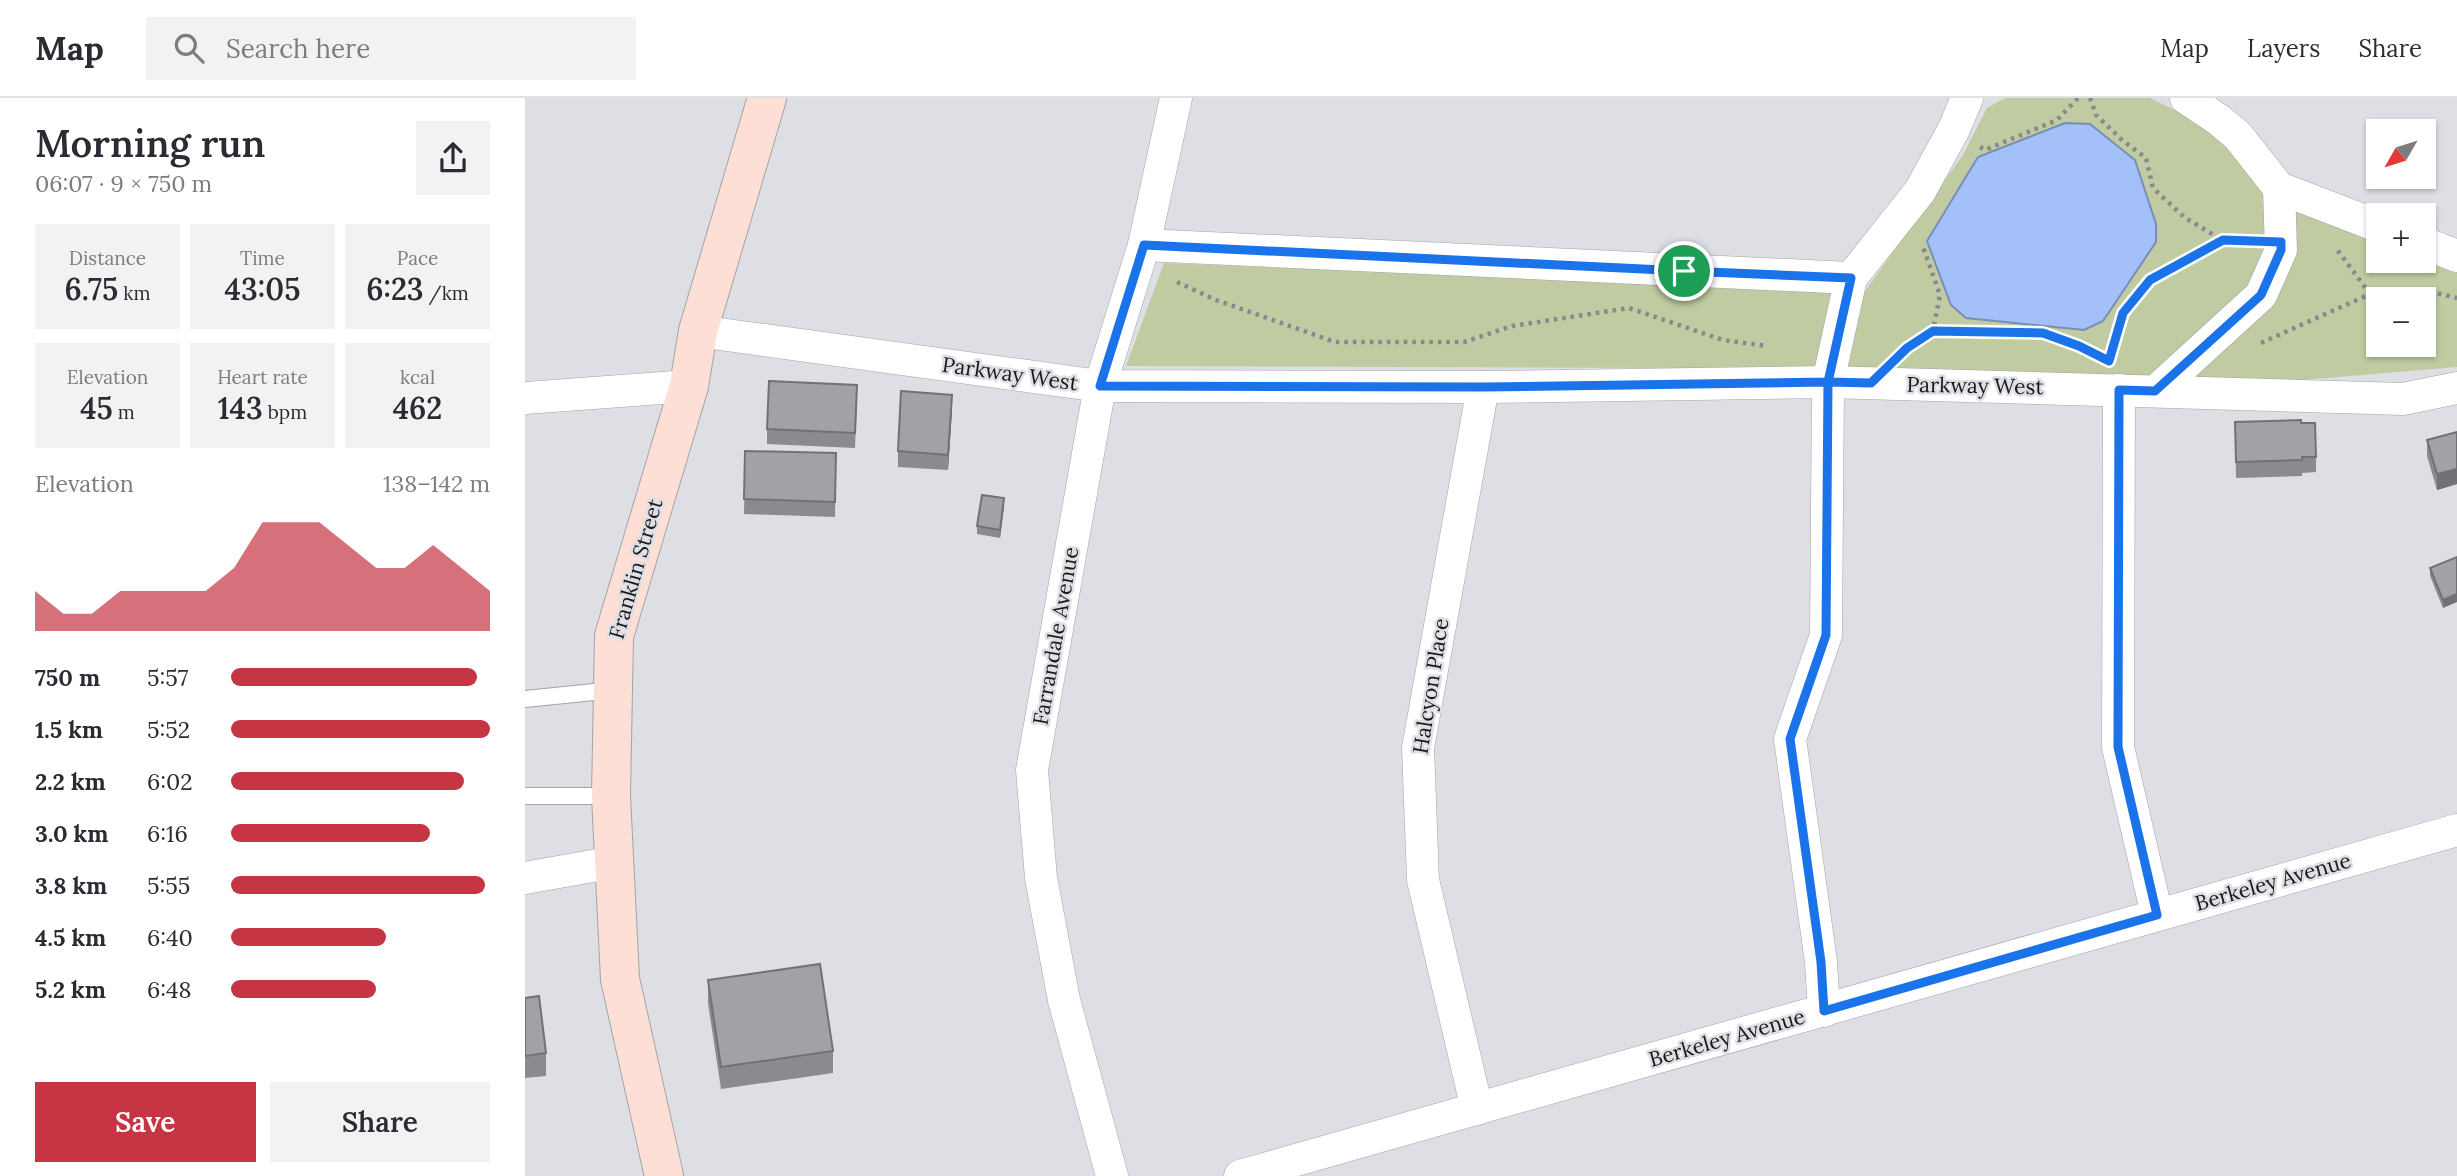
<!DOCTYPE html>
<meta charset="utf-8">
<style>
:root{--surface:#fff;--page:#f2f2f3;--text:#2b2b33;--muted:#7c7c81;--line:#e1e1e2;--accent:#c53543}
body{margin:0;font-family:Lora,serif;background:var(--page);color:var(--text);height:100vh;display:flex;flex-direction:column;font-size:26px;white-space:nowrap}
*{box-sizing:border-box;margin:0}
p{font-size:23px;color:var(--muted)}
.icon{flex:none;width:38px;height:38px;fill:none;stroke:currentColor;stroke-width:2;stroke-linecap:round;stroke-linejoin:round}
.map{position:relative;flex:1;overflow:hidden}
.panel{display:flex;flex-direction:column;background:var(--surface);width:525px}
.panel>*{flex:none}
.needle{width:46px;rotate:231deg}
.buttons{position:absolute;left:1841px;top:21px;display:grid;gap:14px}
.buttons a{display:grid;place-items:center;width:70px;height:70px;border-radius:0px;background:var(--surface);box-shadow:0 2px 5px #0004;font-size:35px}
.pin{position:absolute;display:grid;place-items:center;width:60px;height:60px;color:#fff;margin:-30px;border:4px solid #fff;border-radius:50%;box-shadow:0 2px 7px #0007}
.round{display:grid;place-items:center;flex:none;width:74px;height:74px;border-radius:0px;background:var(--page)}
.head{display:flex;align-items:center;justify-content:space-between;height:119px;padding:0 35px}
h1{font-size:38px;font-weight:600;line-height:52px}
.metrics{display:grid;grid-template-columns:repeat(3,1fr);gap:10px;height:119px;padding:7px 35px}
.metrics div{display:grid;align-content:center;border-radius:0px;background:var(--page);text-align:center}
.metrics b{font-size:30px;font-weight:600}
.metrics small{font-size:19px;font-weight:400}
.metrics p{font-size:19px}
.chart{height:196px;padding:14px 35px}
.chart p{display:flex;justify-content:space-between}
.chart svg{width:100%;height:126px;margin-top:7px;fill:var(--accent);opacity:.7}
.action{display:flex;gap:14px;margin-top:auto;padding:14px 35px}
.action a{flex:1;height:80px;border-radius:0px;background:var(--accent);color:#fff;font-size:28px;font-weight:600;line-height:80px;text-align:center}
.action a+a{background:var(--page);color:var(--text)}
ul{padding:0 35px;list-style:none;font-size:23px}
li{display:grid;grid-template-columns:112px 84px 1fr;align-items:center;height:52px}
li i{height:18px;border-radius:9px;background:var(--accent)}
header{display:flex;align-items:center;gap:42px;box-sizing:border-box;height:98px;padding:0 35px;background:var(--surface);border-bottom:2px solid var(--line)}
header strong{font-size:33px}
nav{display:flex;gap:38px;margin-inline-start:auto;font-size:24px}
.search{width:490px;height:63px;background:var(--page);display:flex;align-items:center;gap:18px;box-sizing:border-box;padding:0 24px;border-radius:0px;color:var(--muted);font-size:26px}
main{display:flex;flex:1;min-height:0}
.map>svg:first-child{display:block}
.green{fill:#c0cba1;fill-rule:evenodd}
.water{fill:#a3c0f9;stroke:#798eb6;stroke-width:2}
.lines{fill:none;stroke-linecap:round;stroke-linejoin:round}
.service-casing{stroke:#a2a3a8;stroke-width:18}
.minor-casing{stroke:#a2a3a8;stroke-width:33}
.secondary-casing{stroke:#a2a3a8;stroke-width:40}
.path{stroke:#88898c;stroke-width:4.5;stroke-dasharray:3.5 5;stroke-linecap:butt}
.service{stroke:#fff;stroke-width:16}
.minor{stroke:#fff;stroke-width:32}
.secondary{stroke:#fedfd6;stroke-width:38}
.wall{fill:#8c8a8e}
.shaded-wall{fill:#727174}
.building{fill:#a3a1a5;stroke:#727174;stroke-width:2}
.route-casing{stroke:#fff;stroke-width:14}
.route{stroke:#1a73e8;stroke-width:9}
.labels{text-anchor:middle;stroke-width:5;stroke-linejoin:round;paint-order:stroke}
.street-label{font-size:21px;fill:#18191a;stroke:#dedfe4}
</style>
<header>
<strong>Map</strong>
<div class="search"><svg class="icon" aria-label="search" viewBox="0 0 24 24"><circle cx="10" cy="10" r="6"/><path d="M15 15l6 6"/></svg>Search here</div>
<nav><a>Map</a><a>Layers</a><a>Share</a></nav>
</header>
<main>
<section class="panel">
<div class="head"><div><h1>Morning run</h1><p>06:07 · 9 × 750 m</p></div><a class="round"><svg class="icon" aria-label="share" viewBox="0 0 24 24"><path d="M12 15V3M7 8l5-5 5 5M5 13v7h14v-7"/></svg></a></div>
<div class="metrics">
<div><p>Distance</p><b>6.75<small> km</small></b></div>
<div><p>Time</p><b>43:05</b></div>
<div><p>Pace</p><b>6:23<small> /km</small></b></div>
</div>
<div class="metrics">
<div><p>Elevation</p><b>45<small> m</small></b></div>
<div><p>Heart rate</p><b>143<small> bpm</small></b></div>
<div><p>kcal</p><b>462</b></div>
</div>
<div class="chart"><p><span>Elevation</span>138–142 m</p>
<svg viewBox="0 0 160 44" preserveAspectRatio="none"><path d="M0 44V30L10 38L20 38L30 30L40 30L50 30L60 30L70 22L80 6L90 6L100 6L110 14L120 22L130 22L140 14L150 22L160 30V44z"/></svg>
</div>
<ul>
<li><b>750 m</b>5:57<i style="width:95%"></i></li>
<li><b>1.5 km</b>5:52<i style="width:100%"></i></li>
<li><b>2.2 km</b>6:02<i style="width:90%"></i></li>
<li><b>3.0 km</b>6:16<i style="width:77%"></i></li>
<li><b>3.8 km</b>5:55<i style="width:98%"></i></li>
<li><b>4.5 km</b>6:40<i style="width:60%"></i></li>
<li><b>5.2 km</b>6:48<i style="width:56%"></i></li>
</ul>
<div class="action"><a>Save</a><a>Share</a></div>
</section>
<div class="map">
<svg width="1932" height="1078" viewBox="0 0 1932 1078">
<rect width="100%" height="100%" fill="#dedfe4"/>
<path class="green" d="M1480,0H1625L1691,32L1853,135V163H1899V152L1932,165V269L1778,282L1578,278L1374,271L601,268L639,165L1340,193L1438,57L1462,10ZM1853,201H1899V247H1853Z"/>
<polygon class="water" points="1540,25 1565,26 1610,62 1631,126 1631,144 1578,223 1559,232 1441,220 1426,207 1402,143 1453,59"/>
<g class="lines">
<defs>
<g id="service">
<polyline points="0,601 88,592"/>
<polyline points="0,698 86,698"/>
</g>
<g id="minor">
<polyline points="1661,0 1694,22 1713,38 1754,90 1853,128"/>
<polyline points="1899,145 1932,158"/>
<polyline points="619,147 1326,180"/>
<polyline points="173,233 575,288 958,289 1303,284 1878,301 1932,290"/>
<polyline points="1594,292 1593,649 1632,817"/>
<polyline points="1631,293 1736,197 1756,152 1754,90"/>
<polyline points="0,300 164,288"/>
<polyline points="0,780 90,764"/>
<polyline points="1299,913 1296,864 1265,641 1301,537 1303,284 1326,180 1395,93 1429,31 1442,0"/>
<polyline points="952,1011 898,782 893,650 958,289"/>
<polyline points="587,1078 539,902 516,780 507,672 575,288 619,147 651,0"/>
<polyline points="715,1078 1932,732"/>
</g>
<polyline id="secondary" points="139,1078 95,881 86,698 89,538 164,288 173,233 242,0"/>
</defs>
<use href="#service" class="service-casing"/>
<use href="#minor" class="minor-casing"/>
<use href="#secondary" class="secondary-casing"/>
<g class="path">
<polyline points="1565,0 1571,17 1597,42 1621,60 1628,90 1659,119 1697,142"/>
<polyline points="1455,49 1460,52 1532,22 1553,0"/>
<polyline points="652,184 691,202 810,244 939,244 987,228 1104,210 1198,242 1242,248"/>
<polyline points="1845,196 1911,195 1932,200"/>
<polyline points="1408,233 1518,235 1571,257"/>
<polyline points="1736,245 1845,196 1811,150"/>
<polyline points="1378,254 1408,233 1415,197 1397,146"/>
<polyline points="1585,259 1598,215 1625,182 1697,142 1724,143"/>
</g>
<use href="#service" class="service"/>
<use href="#minor" class="minor"/>
<use href="#secondary" class="secondary"/>
</g>
<g class="wall">
<polygon points="332,302 330,350 242,346 242,331"/>
<polygon points="427,312 423,372 373,369 373,353"/>
<polygon points="1710,324 1791,359 1791,374 1777,375 1777,378 1711,380"/>
<polygon points="1932,334 1932,386 1912,392 1902,358 1902,342"/>
<polygon points="220,353 311,355 310,419 219,416"/>
<polygon points="479,408 475,440 452,436 452,428"/>
<polygon points="1932,459 1918,510 1905,478 1905,470"/>
<polygon points="183,882 308,953 308,975 196,991 183,905"/>
<polygon points="0,900 21,955 21,978 0,980"/>
</g>
<g class="shaded-wall">
<polygon points="427,297 427,312 423,372 423,357"/>
<polygon points="1932,371 1932,386 1912,392 1912,376"/>
<polygon points="479,400 479,408 475,440 475,432"/>
<polygon points="1932,496 1932,504 1918,510 1918,502"/>
</g>
<g class="building">
<polygon points="244,283 332,287 330,335 242,331"/>
<polygon points="376,293 427,297 423,357 373,353"/>
<polygon points="1776,322 1776,325 1790,325 1791,359 1777,359 1777,362 1711,364 1710,324"/>
<polygon points="1932,334 1932,371 1912,376 1902,342"/>
<polygon points="220,353 311,355 310,404 219,401"/>
<polygon points="457,397 479,400 475,432 452,428"/>
<polygon points="1932,459 1932,496 1918,502 1905,470"/>
<polygon points="295,866 308,953 196,969 183,882"/>
<polygon points="14,898 21,955 0,958 0,900"/>
</g>
<g class="lines">
<defs>
<polyline id="route" points="1159,173 619,147 575,288 958,289 1303,284 1301,537 1265,641 1296,864 1299,913 1632,817 1593,649 1594,292 1630,293 1736,197 1756,152 1756,144 1698,142 1625,182 1598,215 1584,263 1554,248 1518,235 1408,233 1382,250 1346,285 1303,284 1326,180 1159,173"/>
</defs>
<use href="#route" class="route-casing"/>
<use href="#route" class="route"/>
</g>
<g class="labels">
<g class="street-label">
<text transform="translate(485 276) rotate(8)" y="7">Parkway West</text>
<text transform="translate(1450 288) rotate(1)" y="7">Parkway West</text>
<text transform="translate(111 471) rotate(-74)" y="7">Franklin Street</text>
<text transform="translate(531 538) rotate(-80)" y="7">Farrandale Avenue</text>
<text transform="translate(906 588) rotate(-81)" y="7">Halcyon Place</text>
<text transform="translate(1748 784) rotate(-16)" y="7">Berkeley Avenue</text>
<text transform="translate(1202 940) rotate(-16)" y="7">Berkeley Avenue</text>
</g>
</g>
</svg>
<div class="buttons">
<a><svg class="needle" viewBox="-14 -14 28 28"><path d="M0-13l5 13h-10z" fill="#e53935"/><path d="M0 13l5-13h-10z" fill="#7c7c81"/></svg></a>
<a>+</a>
<a>−</a>
</div>
<div class="pin" style="left:1159px;top:173px;background:#1e9e55"><svg class="icon" aria-label="arrive" viewBox="0 0 24 24"><path d="M6 21V4h12l-3 4 3 4H6"/></svg></div>
</div>
</main>
